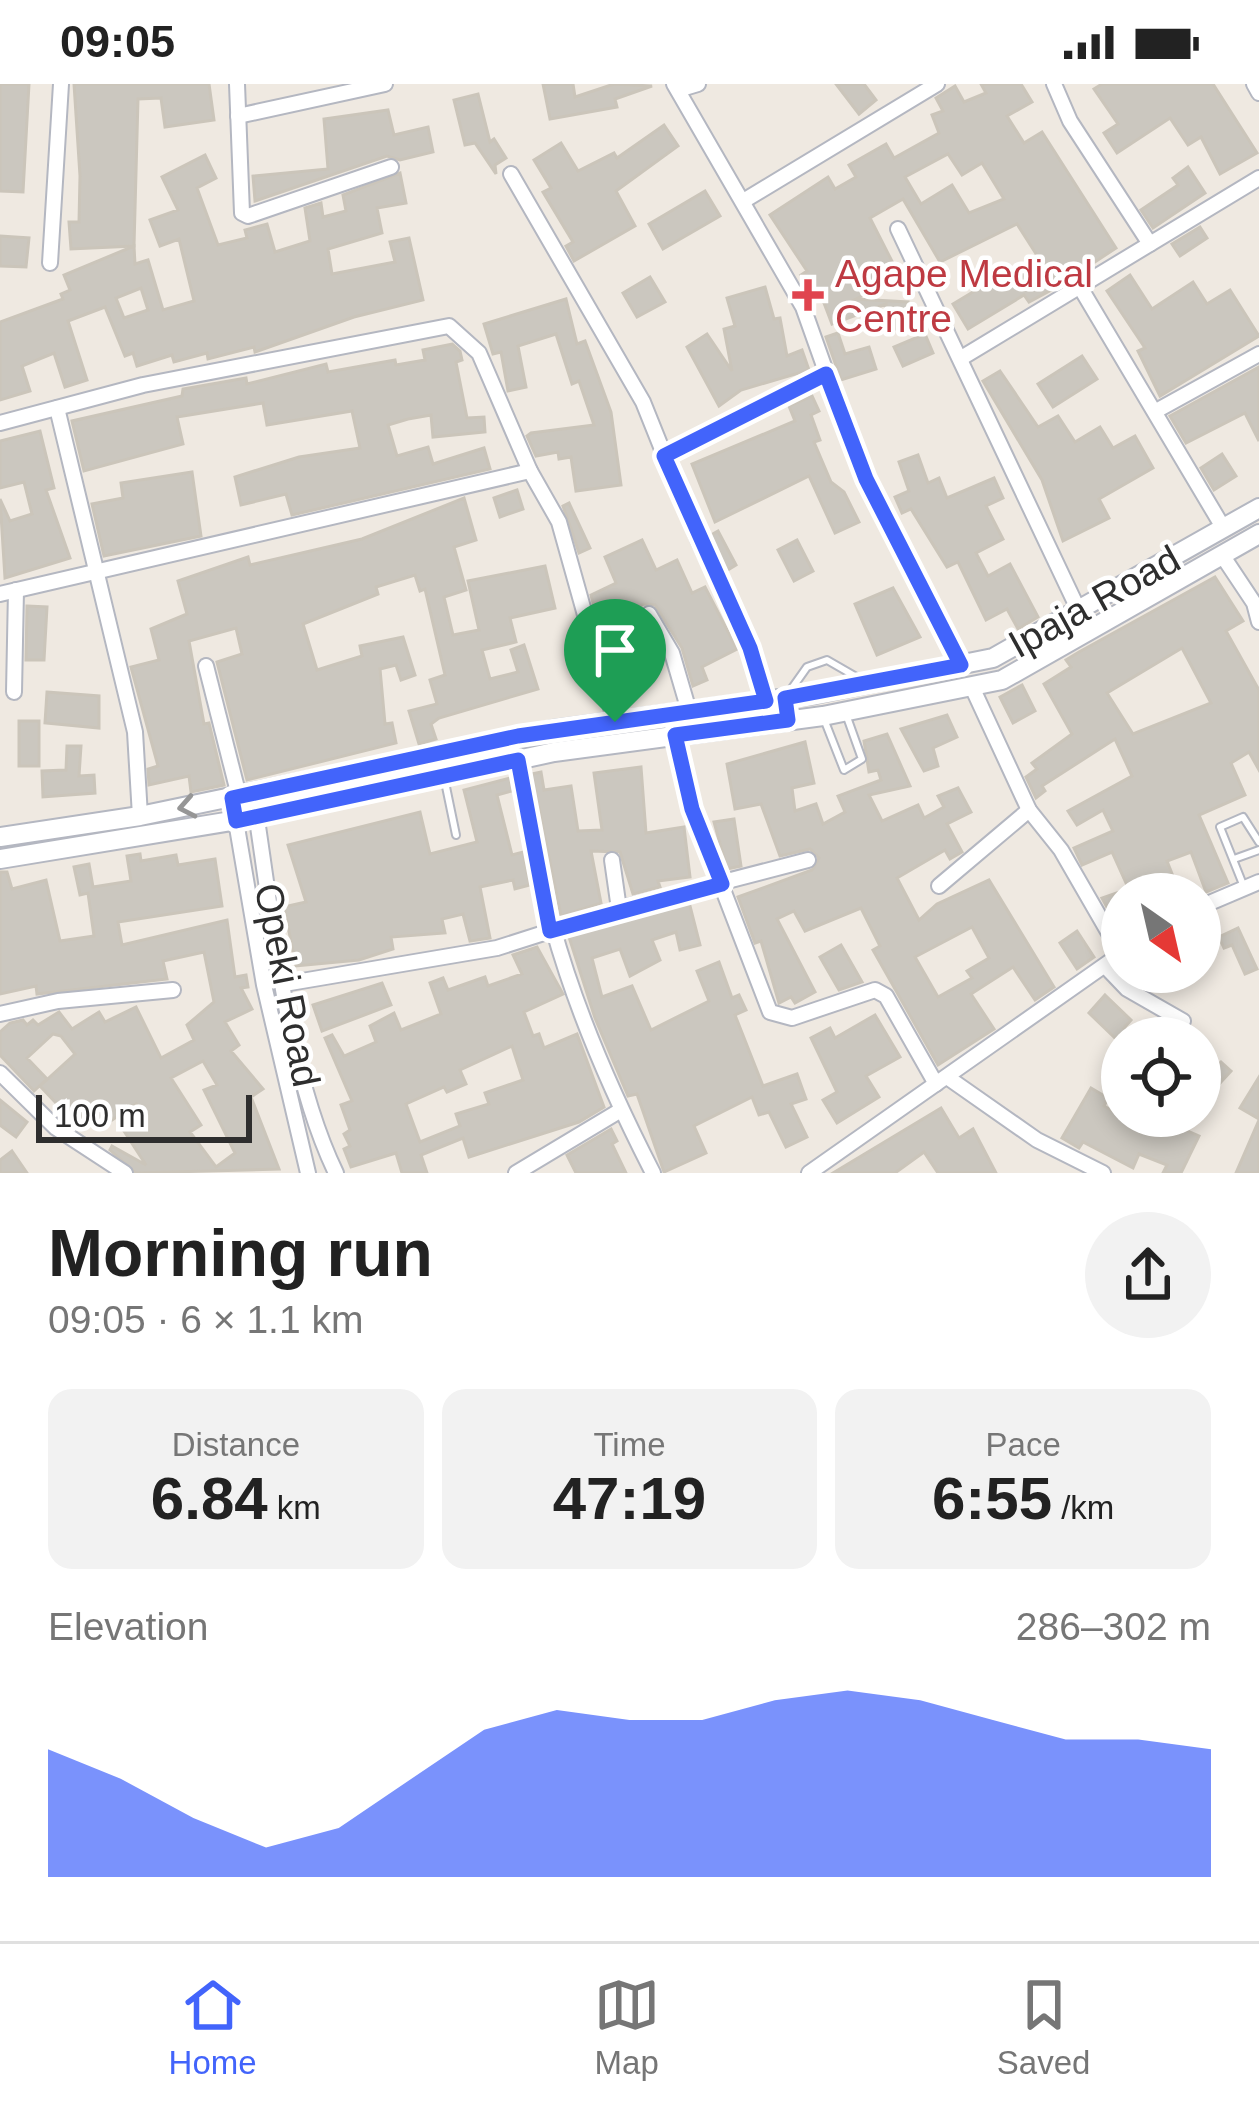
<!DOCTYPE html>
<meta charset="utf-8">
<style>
:root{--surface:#fff;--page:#f2f2f2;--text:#222;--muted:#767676;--line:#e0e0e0;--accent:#4264fb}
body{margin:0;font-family:Arial,sans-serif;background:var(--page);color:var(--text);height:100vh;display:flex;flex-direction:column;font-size:45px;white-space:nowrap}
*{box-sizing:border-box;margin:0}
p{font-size:39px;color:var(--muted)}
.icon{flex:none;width:66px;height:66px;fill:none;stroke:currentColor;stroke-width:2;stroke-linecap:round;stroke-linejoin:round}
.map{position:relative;height:1089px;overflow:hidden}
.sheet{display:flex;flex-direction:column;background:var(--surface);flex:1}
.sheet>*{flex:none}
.needle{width:78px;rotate:146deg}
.fabs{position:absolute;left:1101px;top:789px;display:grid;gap:24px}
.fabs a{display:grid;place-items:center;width:120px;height:120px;border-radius:50%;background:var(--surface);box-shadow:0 6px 18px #0003;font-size:60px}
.scale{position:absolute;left:36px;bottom:30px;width:216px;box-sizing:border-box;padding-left:12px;border:6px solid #2e2e2e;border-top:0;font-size:33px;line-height:42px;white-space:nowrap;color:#2e2e2e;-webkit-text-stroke:9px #fff;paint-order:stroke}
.pin{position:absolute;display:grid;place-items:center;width:102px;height:102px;color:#fff;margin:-123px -51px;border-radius:50% 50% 50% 0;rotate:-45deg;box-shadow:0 0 12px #0007}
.pin .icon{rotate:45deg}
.round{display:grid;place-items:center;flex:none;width:126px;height:126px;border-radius:63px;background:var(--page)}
.summary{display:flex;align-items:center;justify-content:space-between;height:204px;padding:0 48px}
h1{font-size:66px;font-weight:800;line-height:90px}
.metrics{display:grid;grid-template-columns:repeat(3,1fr);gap:18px;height:204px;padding:12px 48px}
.metrics div{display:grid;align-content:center;border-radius:24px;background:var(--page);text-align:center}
.metrics b{font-size:60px;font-weight:800}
.metrics small{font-size:33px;font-weight:400}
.metrics p{font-size:33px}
.chart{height:336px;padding:24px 48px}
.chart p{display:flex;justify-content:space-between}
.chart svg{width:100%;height:216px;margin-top:12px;fill:var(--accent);opacity:.7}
.status{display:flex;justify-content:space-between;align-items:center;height:84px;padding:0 60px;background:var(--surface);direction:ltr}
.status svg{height:33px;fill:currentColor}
.tabs{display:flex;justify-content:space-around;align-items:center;height:168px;border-top:3px solid var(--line);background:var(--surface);font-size:33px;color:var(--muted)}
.tabs a{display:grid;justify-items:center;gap:6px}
.tabs .selected{color:var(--accent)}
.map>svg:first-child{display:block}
.building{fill:#cbc7bf;stroke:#cbc5ba;stroke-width:3;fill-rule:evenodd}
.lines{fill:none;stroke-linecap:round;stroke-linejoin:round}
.lane-casing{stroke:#b4b7c1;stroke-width:10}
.street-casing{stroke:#b4b7c1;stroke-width:18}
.secondary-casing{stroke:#b4b7c1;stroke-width:22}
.lane{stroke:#fff;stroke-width:6}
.street{stroke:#fff;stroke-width:14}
.secondary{stroke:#fff;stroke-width:18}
.oneway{stroke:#969696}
.route-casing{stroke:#fff;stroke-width:24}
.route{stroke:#4264fb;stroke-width:15}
.health-dot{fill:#e0444e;stroke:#fff;stroke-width:4.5}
.labels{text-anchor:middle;stroke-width:9;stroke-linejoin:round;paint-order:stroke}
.health-label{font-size:39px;fill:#be3a42;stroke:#fff;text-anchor:start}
.street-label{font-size:39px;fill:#2e2e2e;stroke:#fff}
</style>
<div class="status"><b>09:05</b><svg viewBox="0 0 49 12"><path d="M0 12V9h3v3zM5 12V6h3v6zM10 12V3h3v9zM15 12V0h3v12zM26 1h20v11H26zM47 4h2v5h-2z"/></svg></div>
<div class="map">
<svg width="1259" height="1089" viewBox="0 0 1259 1089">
<rect width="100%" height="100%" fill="#efe9e1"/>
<g class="building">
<polygon points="0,0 29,0 23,108 0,107"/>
<polygon points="74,0 209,0 214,36 165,43 161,14 138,15 134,162 71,165 69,138 79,138 80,92"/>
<polygon points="543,0 573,0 575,13 614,0 652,2 615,15 617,23 550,35"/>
<polygon points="836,0 864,0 876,16 859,30"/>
<path d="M981,0H1021L1032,18L1007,32L1024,59L1042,48L1116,164L1057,203L1029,218L1024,211L968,245L953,220L1006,188L1010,195L1040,176L1017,140L940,178L903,115L870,134L900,193L856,215L908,218L906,246L885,244L886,220L832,240L824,219L801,191L807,187L770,131L828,93L835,105L856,93L849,81L886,60L894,74L939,49L932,31L943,27L936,14L955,2L964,18L986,9ZM948,70L962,91L982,79L1004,115L969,129L952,101L921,120L905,93Z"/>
<polygon points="1102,0 1213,0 1257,69 1220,90 1201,53 1188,61 1170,34 1117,69 1104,49 1118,40 1094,5"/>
<polygon points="478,10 490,58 494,55 506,74 495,81 496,90 475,59 465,61 454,16"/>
<polygon points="388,26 394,51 428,43 433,68 400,76 387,72 255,117 253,92 328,85 324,35"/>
<polygon points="664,41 678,62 616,107 635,142 574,177 566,162 573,158 543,108 551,104 534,76 561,59 578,87 614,69 617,74"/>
<path d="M205,71L216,94L197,104L218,161L247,154L245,146L267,140L275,168L310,157L305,124L321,119L323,133L346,127L343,111L400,89L406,119L377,124L382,149L328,165L332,190L395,178L390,158L409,154L423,216L354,233L255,268L254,263L208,275L207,269L174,278L172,271L137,282L133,269L125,272L105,223L68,237L87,296L65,303L54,269L22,282L30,307L0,316V238L63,215L61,210L70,206L64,191L134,162L135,180L148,176L163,226L194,217L179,155L160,162L150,136L178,126L162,93ZM141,204L148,226L124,234L116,214Z"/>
<polygon points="1188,83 1205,109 1153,144 1141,126 1178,101 1173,94"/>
<polygon points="705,107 720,132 663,165 649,140"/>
<polygon points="1200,143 1207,154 1180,172 1172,160"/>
<polygon points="0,152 29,154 26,183 0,182"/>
<polygon points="1130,191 1152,225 1193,198 1207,220 1230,206 1259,252 1160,312 1138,267 1145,264 1107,207"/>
<polygon points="650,193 665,218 637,233 623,209"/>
<polygon points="765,203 774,235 780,234 787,272 802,266 809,286 741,306 719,322 687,263 707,250 732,287 724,245 735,242 727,214"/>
<polygon points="566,215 577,260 585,257 611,328 621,401 576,407 571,373 559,375 558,368 536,372 527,352 531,349 594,341 579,297 572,300 556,250 518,262 526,303 508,307 501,268 493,270 484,240"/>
<polygon points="838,249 845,270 869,263 876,285 841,296 826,253"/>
<polygon points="925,250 933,269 903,282 894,263"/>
<polygon points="452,260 460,267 462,276 456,278 467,334 484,333 485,348 433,353 431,331 408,335 388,341 397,372 428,363 433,380 484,364 490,385 292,431 286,410 241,421 235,393 299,373 360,364 352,327 267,341 263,319 177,333 183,360 84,387 72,337 182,312 183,305 246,294 247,300 326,280 328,288 395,276 396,281 425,276 423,266"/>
<polygon points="1082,272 1097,295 1053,323 1038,300"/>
<polygon points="1259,283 1259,357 1245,329 1186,359 1170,332"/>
<polygon points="1000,287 1038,343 1058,332 1075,358 1100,343 1113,364 1135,352 1153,384 1099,415 1109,434 1063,457 1042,396 983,297"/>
<polygon points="812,312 819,327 811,331 820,356 814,358 831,398 844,408 859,438 835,449 809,392 715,438 692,380 795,337 789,322"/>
<polygon points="40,347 54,404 46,406 70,474 5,494 0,415 10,437 32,430 24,398 0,404 0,357"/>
<polygon points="1222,370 1236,392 1214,406 1201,384"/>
<polygon points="918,371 928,399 939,394 947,414 994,394 1003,414 986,422 1003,455 976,469 988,492 1010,480 1038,533 1018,545 1007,525 986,536 958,478 947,483 911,425 902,429 895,413 909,407 899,378"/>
<polygon points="192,388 201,452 104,472 92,420 123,414 121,399"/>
<polygon points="517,406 523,425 500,433 494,414"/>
<polygon points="464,414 476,456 454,463 466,506 444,513 453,551 479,546 468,497 545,482 555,524 510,534 516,558 482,566 490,595 518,588 511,566 524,561 538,605 439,634 431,640 436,655 419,660 409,627 437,620 430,596 445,591 425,505 420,507 415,491 376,503 378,510 303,540 317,586 362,572 360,562 403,553 415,591 401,596 396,581 380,585 385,640 392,639 396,659 247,696 217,578 242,570 236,544 189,557 204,640 209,639 224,701 191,708 189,692 149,701 148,685 158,682 131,583 159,576 151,545 187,530 178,497 248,473 250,481 362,455"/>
<polygon points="569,419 590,464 579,469 563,422"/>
<polygon points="718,447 736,481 726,487 709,452"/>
<polygon points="642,456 656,486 677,476 692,509 705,503 737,565 702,583 707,596 693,602 682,564 655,521 644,520 604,543 593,519 591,511 616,499 605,473"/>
<polygon points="797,456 813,487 794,497 778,466"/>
<path d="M1215,493L1243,537L1226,547L1259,606V686L1249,668L1231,679L1245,711L1199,731L1228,799L1206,808L1191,768L1167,777L1180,810H1131L1112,768L1082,781L1074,764L1113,747L1103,726L1077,741L1068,727L1132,692L1115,655L1042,702L1045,707L1036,714L1026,693L1037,685L1032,679L1072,650L1044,600L1071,583L1066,576L1079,568ZM1182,564L1211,619L1133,650L1107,609Z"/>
<polygon points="893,504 920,553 877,571 855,520"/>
<polygon points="27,522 47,523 44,576 26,576"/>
<polygon points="632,576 641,599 620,608 612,585"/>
<polygon points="1022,601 1035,627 1013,639 1000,613"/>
<polygon points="47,608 99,612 99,644 45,639"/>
<polygon points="947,631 957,653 933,664 938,682 924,687 901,645"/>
<rect x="19" y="637" width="20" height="45"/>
<path d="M887,650L910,702L869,711L882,737L918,721L924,734L944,723L938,712L958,704L971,728L947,740L962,768L950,775L945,766L897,794L919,836L937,820L989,796L1054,903L1035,916L1013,883L971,910L994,945L938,981L873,866L880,862L861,824L805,847L794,827L777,835L815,908L795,919L791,913L779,919L761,857L755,859L738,813L812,786L819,774L810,765L780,772L761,720L735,725L727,680L805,658L814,699L792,704L795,727L816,720L823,740L845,728L838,712L881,696L878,686L869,688L864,657ZM972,843L989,874L967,887L972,894L938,913L915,873Z"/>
<polygon points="67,662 81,662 79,692 94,691 95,709 43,713 42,687 66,686"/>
<polygon points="641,683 646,749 684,743 690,793 658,797 660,803 633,810 620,768 591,767 601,819 561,832 532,690 541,688 544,706 571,702 578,747 602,746 594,689"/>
<polygon points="510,694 512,707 497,711 512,771 523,768 530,801 515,805 513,796 480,803 490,854 470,857 463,830 442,835 445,849 391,853 393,865 359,876 296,882 284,823 306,818 288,761 420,728 430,770 477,758 464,706"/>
<polygon points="734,735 741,782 727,785 714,738"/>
<path d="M140,770L141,777L176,771L178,781L215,775L222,822L118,838L122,861L227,836L235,893L246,891L248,903L241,904L252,925L225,938L239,961L231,967L263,1005L251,1013L279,1085L136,1089L110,1066L112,1062L146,1081L122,1044L137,1019L99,1045L88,1029L75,1039L40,1002L75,970L61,952L53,950L27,974L47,995L34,1007L0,971V948L10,939L23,936L27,941L33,936L38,941L59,928L72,945L99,928L105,938L136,923L161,974L194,956L187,941L214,918L204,868L163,877L167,895L37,910L36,902L0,910V788H7L12,805L46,796L60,857L94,852L88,809L80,811L74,783L89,780L93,803L131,797L127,772ZM203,977L217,1001L204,1006L235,1069L216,1083L190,1048L201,1041L171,994Z"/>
<polygon points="1122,807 1122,833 1114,836 1102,814"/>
<polygon points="689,818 700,861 680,866 676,848 652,856 660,876 630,892 620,865 592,874 602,913 632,902 651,946 709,917 697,887 719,878 732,914 739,911 746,926 735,931 763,1002 797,990 806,1015 791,1020 807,1053 786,1063 769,1028 759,1031 752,1013 694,1042 706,1069 664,1088 637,1010 628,1012 595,934 569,853"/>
<polygon points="1238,844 1257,885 1245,890 1232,861 1224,864 1219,853"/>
<polygon points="1077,847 1094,873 1077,885 1060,859"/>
<polygon points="841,861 862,898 839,906 820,873"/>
<path d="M537,863L563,910L524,928L533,952L539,950L544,964L577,950L604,1023L579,1038L469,1073L463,1054L421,1071L427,1089H402L396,1069L351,1083L344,1065L350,1062L344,1050L350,1046L341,1021L352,1017L325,954L332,951L344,972L376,958L370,942L394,929L401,946L441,930L430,899L443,894L448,906L485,893L488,902L522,890L513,871ZM512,962L523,996L485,1009L489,1020L456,1030L460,1042L420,1058L406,1020L444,1003L447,1008L466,1000L460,986Z"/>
<polygon points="382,899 391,921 322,947 313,921"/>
<polygon points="1105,911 1131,936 1124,944 1142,954 1115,954 1089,929"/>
<polygon points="875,931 900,973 866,992 879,1013 837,1039 823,1016 837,1008 811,954 830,944 835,954"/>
<polygon points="1200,976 1215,984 1221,978 1231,987 1208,1012 1200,1004"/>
<polygon points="1259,993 1259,1035 1240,1024"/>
<polygon points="1091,1004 1108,1014 1104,1022 1122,1032 1179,1032 1174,1041 1199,1052 1181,1089 1163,1089 1167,1081 1139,1070 1133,1084 1083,1058 1079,1064 1062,1054"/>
<polygon points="0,1016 27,1038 16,1053 0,1041"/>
<polygon points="941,1024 959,1054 973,1045 996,1089 938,1089 924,1068 895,1089 833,1089"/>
<polygon points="1259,1036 1259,1089 1236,1089"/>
<polygon points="611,1045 617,1057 612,1060 626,1089 576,1089 567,1071"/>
<polygon points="12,1067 27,1089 0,1089 0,1076"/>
</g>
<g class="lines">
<defs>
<g id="lane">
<polyline points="790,607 807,583 827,576 860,595"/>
<polyline points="824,635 844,686 862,675 847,633"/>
<polyline points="444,693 456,751"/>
<polyline points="1234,775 1259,766"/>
<polyline points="1244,803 1220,743 1243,733 1259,758"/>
</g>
<g id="street">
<polyline points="237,0 242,129 248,132 391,83"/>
<polyline points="674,0 803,223 857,375 961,582"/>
<polyline points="1054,0 1070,37 1150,160"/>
<polyline points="1254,0 1259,9"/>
<polyline points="678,6 698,0"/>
<polyline points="238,32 385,0"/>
<polyline points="511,90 643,318 698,455 750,564 766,617"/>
<polyline points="745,116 937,0"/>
<polyline points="898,145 1079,527"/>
<polyline points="50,179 61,0"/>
<polyline points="1080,203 1224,445"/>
<polyline points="963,273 1259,94"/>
<polyline points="57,324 135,648 140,732"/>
<polyline points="1156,327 1259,270"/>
<polyline points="0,339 143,301 449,242 479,269 530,387 559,438 615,638"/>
<polyline points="664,372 826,290"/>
<polyline points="1222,471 1254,519 1259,538"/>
<polyline points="0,510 530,387"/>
<polyline points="649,530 672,569 689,627"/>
<polyline points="206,582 239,712"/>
<polyline points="972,603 1029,726 1061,766 1121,870"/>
<polyline points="14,608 16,506"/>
<polyline points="675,651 692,725 770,928 792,934 875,906 886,912 936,1000"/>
<path d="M518,676C540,832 581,949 653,1089"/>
<path d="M253,710C272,826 285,984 336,1089"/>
<polyline points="232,714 264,901 308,1089"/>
<polyline points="612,776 619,825"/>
<polyline points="939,802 1029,726"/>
<polyline points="1200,823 1259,798"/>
<polyline points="1105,882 1127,905 1183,937"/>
<polyline points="284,900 497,864 619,825 808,776"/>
<polyline points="0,930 58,917 173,906"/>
<polyline points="0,989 56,1044 125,1089"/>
<polyline points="947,993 1037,1056 1103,1089"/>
<polyline points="516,1089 621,1026"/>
<polyline points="809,1089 1122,869"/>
</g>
<g id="secondary">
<polyline points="0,753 140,732 553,646 815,610 993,574 1259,424"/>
<polyline points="0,775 256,733 554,668 823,632 1002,596 1259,450"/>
</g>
</defs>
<use href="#lane" class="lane-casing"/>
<use href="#street" class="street-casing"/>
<use href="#secondary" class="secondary-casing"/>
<use href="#lane" class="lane"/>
<use href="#street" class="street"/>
<use href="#secondary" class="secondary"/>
</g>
<defs><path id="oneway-chevron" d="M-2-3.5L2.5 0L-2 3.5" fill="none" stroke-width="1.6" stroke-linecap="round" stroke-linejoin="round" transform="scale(3)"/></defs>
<use class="oneway" href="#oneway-chevron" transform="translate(187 723) rotate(169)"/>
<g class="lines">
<defs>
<polygon id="route" points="826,290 866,395 961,581 785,614 788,636 675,651 692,725 722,800 550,847 518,676 236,737 232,714 518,652 766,617 750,564 664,372"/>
</defs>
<use href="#route" class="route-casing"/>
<use href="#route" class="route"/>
</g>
<path class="health-dot" d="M802 193h12v12h12v12h-12v12h-12v-12h-12v-12h12z"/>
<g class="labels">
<g class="health-label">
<text x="835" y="203">Agape Medical<tspan x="835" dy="45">Centre</tspan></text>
</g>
<g class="street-label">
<text transform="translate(1094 517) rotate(-29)" y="14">Ipaja Road</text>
<text transform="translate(288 901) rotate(79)" y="14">Opeki Road</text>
</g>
</g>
</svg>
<div class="fabs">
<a><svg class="needle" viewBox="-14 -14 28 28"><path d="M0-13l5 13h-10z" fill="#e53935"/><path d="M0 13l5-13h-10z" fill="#767676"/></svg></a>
<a><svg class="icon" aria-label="locate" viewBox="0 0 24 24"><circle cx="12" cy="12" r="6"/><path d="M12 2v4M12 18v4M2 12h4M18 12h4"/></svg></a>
</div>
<div class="scale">100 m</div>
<div class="pin" style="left:615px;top:638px;background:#1e9e55"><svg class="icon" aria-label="arrive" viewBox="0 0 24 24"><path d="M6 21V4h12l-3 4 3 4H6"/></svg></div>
</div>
<section class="sheet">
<div class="summary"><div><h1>Morning run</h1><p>09:05 · 6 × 1.1 km</p></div><a class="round"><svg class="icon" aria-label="share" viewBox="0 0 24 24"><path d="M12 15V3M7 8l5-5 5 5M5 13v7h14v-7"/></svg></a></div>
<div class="metrics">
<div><p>Distance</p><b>6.84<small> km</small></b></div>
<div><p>Time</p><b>47:19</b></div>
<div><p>Pace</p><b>6:55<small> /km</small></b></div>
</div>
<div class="chart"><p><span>Elevation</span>286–302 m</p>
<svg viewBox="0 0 160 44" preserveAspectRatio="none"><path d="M0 44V18L10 24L20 32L30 38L40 34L50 24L60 14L70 10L80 12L90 12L100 8L110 6L120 8L130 12L140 16L150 16L160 18V44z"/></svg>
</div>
</section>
<nav class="tabs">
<a class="selected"><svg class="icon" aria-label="home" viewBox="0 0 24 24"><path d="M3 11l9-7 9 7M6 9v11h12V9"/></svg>Home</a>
<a><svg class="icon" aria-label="map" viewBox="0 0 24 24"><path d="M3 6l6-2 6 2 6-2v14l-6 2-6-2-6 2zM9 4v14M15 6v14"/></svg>Map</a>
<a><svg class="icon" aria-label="saved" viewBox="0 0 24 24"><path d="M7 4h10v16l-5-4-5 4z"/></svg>Saved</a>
</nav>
